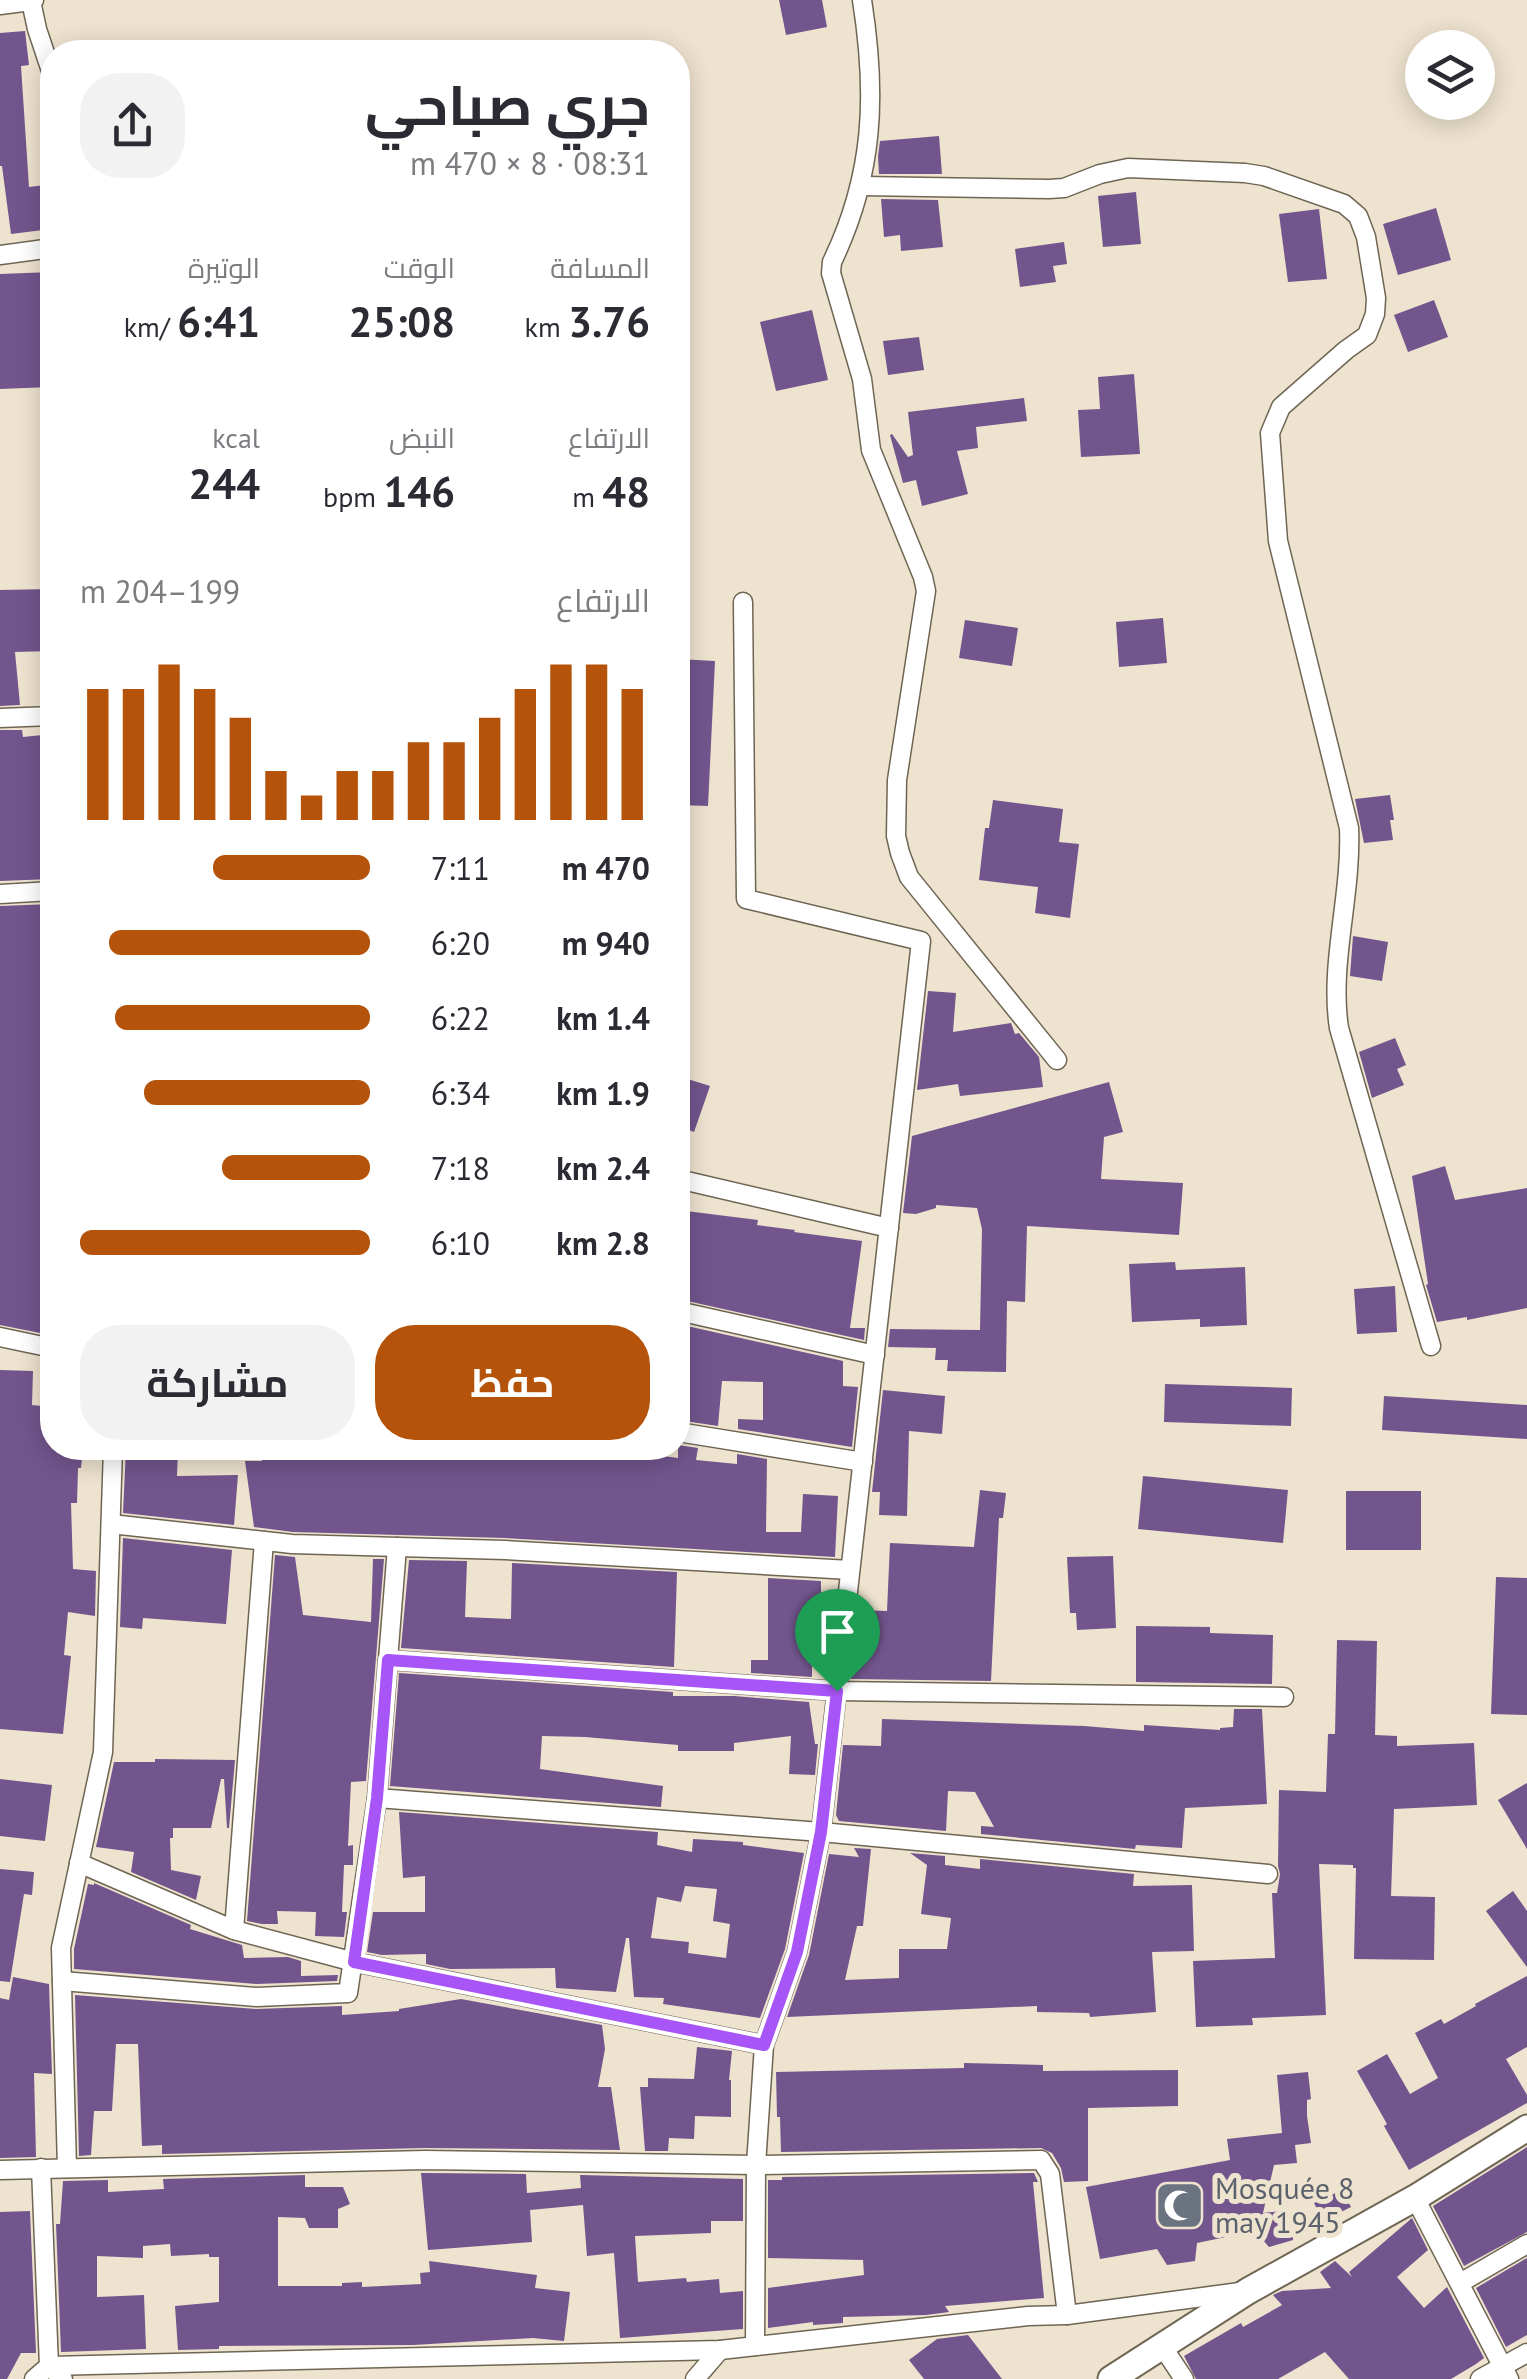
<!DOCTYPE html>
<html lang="ar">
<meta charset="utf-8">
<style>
:root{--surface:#fff;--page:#f2f2f3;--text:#2b2b33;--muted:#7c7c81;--accent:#b45309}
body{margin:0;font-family:"PT Sans",Cairo,sans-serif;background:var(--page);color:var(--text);direction:rtl;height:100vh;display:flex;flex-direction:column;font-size:38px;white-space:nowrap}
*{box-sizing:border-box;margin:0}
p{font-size:32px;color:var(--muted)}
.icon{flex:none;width:55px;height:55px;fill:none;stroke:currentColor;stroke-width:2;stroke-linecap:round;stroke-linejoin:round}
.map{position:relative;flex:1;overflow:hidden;direction:ltr}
.side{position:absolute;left:40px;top:40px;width:650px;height:1420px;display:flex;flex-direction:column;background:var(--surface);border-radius:40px;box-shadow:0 5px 25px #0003;direction:rtl}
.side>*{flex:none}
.fabs{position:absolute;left:1405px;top:30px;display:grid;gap:20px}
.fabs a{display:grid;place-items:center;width:90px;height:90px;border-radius:50%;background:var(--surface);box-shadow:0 5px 25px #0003;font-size:50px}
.pin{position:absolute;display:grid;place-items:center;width:85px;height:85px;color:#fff;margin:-102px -42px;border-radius:50% 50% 50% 0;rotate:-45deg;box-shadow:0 0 10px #0007}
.pin .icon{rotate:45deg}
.round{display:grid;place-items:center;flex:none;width:105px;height:105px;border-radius:40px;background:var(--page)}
.overview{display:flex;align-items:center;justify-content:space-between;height:170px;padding:0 40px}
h1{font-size:55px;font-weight:700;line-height:75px}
.metrics{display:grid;grid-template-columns:repeat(3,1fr);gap:15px;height:170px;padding:10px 40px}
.metrics div{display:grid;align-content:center}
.metrics b{font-size:42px;font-weight:700}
.metrics small{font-size:28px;font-weight:400}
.metrics p{font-size:28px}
.chart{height:280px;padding:20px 40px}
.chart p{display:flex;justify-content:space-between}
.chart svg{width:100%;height:180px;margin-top:10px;stroke:var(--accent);stroke-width:6}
.cta{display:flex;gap:20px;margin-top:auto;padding:20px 40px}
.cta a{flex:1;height:115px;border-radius:40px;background:var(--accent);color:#fff;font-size:40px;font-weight:700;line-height:115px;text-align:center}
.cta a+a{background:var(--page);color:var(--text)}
ul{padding:0 40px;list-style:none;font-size:32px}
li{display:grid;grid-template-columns:160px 120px 1fr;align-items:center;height:75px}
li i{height:25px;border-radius:12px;background:var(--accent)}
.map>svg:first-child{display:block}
.building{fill:#72558d;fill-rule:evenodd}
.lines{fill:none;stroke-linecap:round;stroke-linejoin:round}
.street-casing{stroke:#6e6553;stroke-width:21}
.secondary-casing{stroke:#6e6553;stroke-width:29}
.street{stroke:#fff;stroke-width:18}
.secondary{stroke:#fff;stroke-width:25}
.route-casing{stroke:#fff;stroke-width:20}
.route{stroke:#a855f7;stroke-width:12}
.labels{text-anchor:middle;stroke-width:10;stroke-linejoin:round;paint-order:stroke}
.worship-label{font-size:30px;fill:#5b616d;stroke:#eee3cf;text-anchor:start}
</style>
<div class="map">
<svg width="1527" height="2379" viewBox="0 0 1527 2379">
<rect width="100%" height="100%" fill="#eee3cf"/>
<g class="building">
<polygon points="779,0 822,0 827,27 786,35"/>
<polygon points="25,31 29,65 21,66 29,187 45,185 51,229 11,234 2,166 0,166 0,33"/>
<polygon points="939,136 942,174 879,174 878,156 880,141"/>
<polygon points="1136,192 1141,244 1103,247 1098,196"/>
<polygon points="881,199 938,200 943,247 901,251 900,235 884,237"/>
<polygon points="1436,208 1451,260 1398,275 1383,224"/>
<polygon points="1319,209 1327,279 1288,282 1279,214"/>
<polygon points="1064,242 1067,264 1053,266 1056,282 1020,287 1015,249"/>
<polygon points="52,272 52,326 49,326 51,387 0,389 0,274"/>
<polygon points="1434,300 1448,337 1408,352 1394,315"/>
<polygon points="812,310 828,380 776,391 760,322"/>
<polygon points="919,337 924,370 888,375 883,341"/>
<polygon points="1134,374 1140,454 1081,457 1078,410 1100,409 1098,377"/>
<polygon points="1024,398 1027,421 976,427 978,448 957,451 968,494 922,506 916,480 903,483 890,435 892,434 908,457 913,455 908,412"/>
<polygon points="52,589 52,651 15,652 20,705 0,706 0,590"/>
<polygon points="1163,618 1167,663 1119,667 1116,622"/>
<polygon points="965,620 1018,628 1012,666 959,658"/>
<polygon points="678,659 715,661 708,806 678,805"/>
<polygon points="0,730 22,730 23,737 52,734 52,879 0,881"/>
<polygon points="1390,795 1394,820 1390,820 1393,840 1364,843 1355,799"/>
<polygon points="993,800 1063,809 1059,842 1079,844 1070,918 1035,913 1038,887 979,880 985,828 989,828"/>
<polygon points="52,904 52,1009 44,1009 42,1065 52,1067 52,1287 40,1333 0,1325 0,906"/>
<polygon points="1353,936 1388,942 1382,981 1350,976"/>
<polygon points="928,991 956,993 953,1032 1011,1023 1015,1034 1019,1033 1039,1057 1043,1087 960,1096 958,1084 917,1090"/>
<polygon points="1395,1038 1406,1065 1397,1069 1404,1085 1372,1098 1359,1052"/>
<polygon points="678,1076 710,1086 694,1132 678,1126"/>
<polygon points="1109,1082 1123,1132 1104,1137 1101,1179 1183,1183 1179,1235 1027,1226 1025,1302 1007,1301 1006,1372 947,1371 948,1360 935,1360 936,1348 888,1347 890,1329 980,1330 982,1229 977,1208 936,1205 936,1208 916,1214 903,1213 912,1136"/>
<polygon points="1445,1166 1455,1200 1527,1188 1527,1308 1467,1320 1467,1317 1437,1322 1426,1285 1428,1284 1412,1176"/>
<polygon points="678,1210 758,1220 757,1225 795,1230 794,1232 862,1241 850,1328 865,1328 864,1340 678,1299"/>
<polygon points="1175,1262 1176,1270 1245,1267 1247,1325 1200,1327 1200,1319 1132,1322 1129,1264"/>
<polygon points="1395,1286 1397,1332 1357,1334 1354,1289"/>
<polygon points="678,1324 843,1361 843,1386 858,1387 852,1447 738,1429 738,1419 763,1420 763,1382 722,1381 718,1426 678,1420"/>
<polygon points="0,1370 33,1371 32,1405 52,1407 52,1448 83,1448 81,1468 78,1468 77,1503 71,1503 73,1569 96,1571 95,1616 68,1612 64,1655 71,1656 63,1734 0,1729"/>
<polygon points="1165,1384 1292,1388 1291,1426 1164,1422"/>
<polygon points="883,1390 945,1396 942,1434 909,1431 907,1516 879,1515 880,1492 872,1492"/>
<polygon points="1384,1396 1527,1405 1527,1439 1382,1430"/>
<polygon points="678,1445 698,1448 696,1460 737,1464 737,1454 767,1459 766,1532 801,1532 803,1494 838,1496 835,1557 505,1538 293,1532 254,1527 245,1461 262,1461 263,1448 602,1448 678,1458"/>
<polygon points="126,1448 178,1450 177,1476 238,1475 234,1525 123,1513"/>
<polygon points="1143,1476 1288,1490 1283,1543 1138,1529"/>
<polygon points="980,1490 1006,1493 1003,1518 999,1518 991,1681 851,1679 855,1641 858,1641 859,1610 887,1611 890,1543 974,1547"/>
<rect x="1346" y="1491" width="75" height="59"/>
<polygon points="123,1538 232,1550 226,1624 143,1618 142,1629 120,1627"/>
<polygon points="275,1555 295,1557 303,1615 371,1622 373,1559 384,1559 366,1781 351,1782 348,1846 353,1845 353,1865 344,1865 342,1912 347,1912 344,1937 315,1936 316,1912 277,1911 278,1924 262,1924 247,1921"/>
<polygon points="1113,1556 1116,1628 1077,1630 1076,1613 1070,1613 1067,1557"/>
<polygon points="409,1560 467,1561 465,1617 511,1619 512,1563 677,1572 674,1667 401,1648"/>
<polygon points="1496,1577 1527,1578 1527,1715 1491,1714"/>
<polygon points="768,1578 821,1581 821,1639 830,1640 828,1658 812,1658 812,1677 751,1673 751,1660 768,1660"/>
<polygon points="1136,1626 1210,1627 1210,1633 1273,1635 1272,1684 1136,1682"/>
<polygon points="1337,1640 1377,1641 1375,1735 1397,1736 1397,1746 1474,1743 1477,1805 1394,1809 1391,1896 1435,1897 1434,1960 1354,1959 1356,1868 1353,1868 1353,1865 1319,1864 1326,2015 1252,2018 1253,2025 1196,2027 1193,1961 1275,1958 1272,1893 1277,1893 1280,1874 1278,1866 1279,1790 1326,1792 1328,1734 1335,1734"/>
<polygon points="399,1673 673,1692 673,1696 734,1696 809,1702 815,1744 818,1744 815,1775 789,1774 791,1736 734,1743 734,1751 678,1751 678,1745 585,1737 542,1736 540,1769 663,1786 661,1807 390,1786"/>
<polygon points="1234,1709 1262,1709 1267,1804 1185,1808 1182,1848 1136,1845 1135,1849 981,1834 981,1826 994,1827 975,1792 948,1791 946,1831 839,1821 836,1815 843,1745 881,1746 882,1719 1084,1726 1144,1731 1144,1725 1220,1730 1220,1728 1233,1727"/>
<polygon points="155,1759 235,1760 229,1828 227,1828 224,1779 221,1779 211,1828 173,1828 173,1838 170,1838 171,1870 201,1876 196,1900 131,1872 134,1852 96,1847 114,1762 155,1762"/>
<polygon points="0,1779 52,1785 45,1841 0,1836"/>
<polygon points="1527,1783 1527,1849 1498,1800"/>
<path d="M399,1812L658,1832L657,1845L692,1852L693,1839L743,1842V1845L804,1853L785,1949L760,2018L663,2004L664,1998L634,1997L629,1938H626L616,1992L556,1988L555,1968L450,1969L426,1964V1954L382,1955L367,1952L373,1912H425V1876L403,1878ZM685,1886L717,1889L713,1921L730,1924L726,1958L688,1953L689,1942L651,1938L657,1897L681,1902Z"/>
<polygon points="854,1848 871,1849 863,1926 857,1926 845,1980 899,1978 899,1949 947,1949 951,1918 921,1914 927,1865 910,1853 945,1856 945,1865 980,1869 980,1859 1134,1874 1133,1886 1192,1885 1194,1951 1152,1952 1156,2012 1090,2017 1089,2013 1037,2012 1037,2006 787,2017 809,1955 829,1854 859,1857"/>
<polygon points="0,1869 34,1872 32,1895 24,1894 10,1982 0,1981"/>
<polygon points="94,1883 191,1925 190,1929 242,1945 244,1958 288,1957 301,1961 301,1976 338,1975 337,1981 257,1984 74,1969 74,1949 88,1884 94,1885"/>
<polygon points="1513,1891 1527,1911 1527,1967 1486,1911"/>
<polygon points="1527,1976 1527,2047 1506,2059 1527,2095 1527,2103 1409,2170 1384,2126 1387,2124 1357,2071 1387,2054 1410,2094 1438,2078 1415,2033 1441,2019 1444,2024 1476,2006 1475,2004"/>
<polygon points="13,1977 49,1984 52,2074 34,2073 36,2157 0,2158 0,1998 9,2000"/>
<polygon points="75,1995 256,2009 342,2006 342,2015 399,2011 399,2009 461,1999 602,2025 605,2049 598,2087 611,2087 620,2150 425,2148 162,2154 162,2145 142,2146 138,2044 116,2044 112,2111 94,2111 91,2155 79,2156"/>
<polygon points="697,2047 732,2051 729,2080 731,2080 731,2117 695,2116 694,2139 669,2138 668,2151 645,2151 640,2087 648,2087 648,2078 694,2079"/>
<polygon points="964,2063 1043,2065 1043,2071 1178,2070 1178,2106 1088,2108 1088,2181 1064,2182 1061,2168 1052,2153 1041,2148 781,2152 780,2117 777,2117 776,2072 964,2068"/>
<polygon points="1308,2072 1311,2099 1307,2100 1307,2116 1311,2143 1295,2145 1297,2163 1274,2165 1263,2213 1283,2211 1304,2231 1293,2236 1293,2240 1269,2247 1255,2231 1197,2243 1195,2261 1167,2265 1157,2249 1100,2259 1086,2187 1230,2160 1227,2139 1282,2133 1277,2075"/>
<polygon points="1527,2147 1527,2232 1464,2266 1433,2206"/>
<polygon points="421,2173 526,2174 527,2193 581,2188 580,2175 743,2179 743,2221 711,2221 711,2233 635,2236 638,2282 686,2278 687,2282 719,2279 720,2293 743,2291 743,2329 620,2338 614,2253 587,2256 583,2205 530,2210 532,2242 428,2250"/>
<polygon points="1034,2173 1038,2182 1033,2182 1044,2298 945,2306 949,2312 926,2315 843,2317 843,2323 813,2325 813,2322 768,2328 768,2288 864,2275 863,2260 768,2258 768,2180 782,2180 782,2177"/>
<polygon points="305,2175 305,2187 343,2187 350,2204 338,2209 338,2228 309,2228 305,2218 278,2217 278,2286 342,2286 342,2283 362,2282 362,2287 421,2284 420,2273 430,2272 429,2261 537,2275 535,2288 570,2292 564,2341 533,2338 413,2345 219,2346 219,2349 178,2350 175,2306 219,2302 219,2257 209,2257 209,2254 171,2256 170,2244 143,2246 143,2258 97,2256 97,2297 144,2295 146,2349 61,2352 56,2224 60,2224 63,2181 108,2180 108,2192 164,2189 163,2179"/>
<polygon points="1342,2190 1351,2207 1323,2221 1314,2203"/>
<polygon points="30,2211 36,2353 21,2353 7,2379 0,2379 0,2212"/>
<polygon points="1412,2218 1428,2250 1397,2277 1424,2308 1447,2287 1484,2358 1476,2364 1451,2379 1349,2379 1325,2352 1278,2379 1196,2379 1184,2356 1241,2323 1243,2327 1282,2305 1273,2295 1282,2291 1331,2288 1320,2272 1335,2261 1352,2277 1349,2272"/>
<polygon points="1527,2258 1527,2335 1506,2347 1476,2288"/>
<polygon points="968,2335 1002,2379 924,2379 909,2360 937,2339"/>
</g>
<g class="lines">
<defs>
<g id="street">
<polyline points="34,0 31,1 37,29 52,74"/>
<path d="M862,0C877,95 874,175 832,262L831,273L862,379L871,450L923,577L926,591L897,780L896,836L900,853L909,877L1057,1060"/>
<polyline points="0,5 31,1"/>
<path d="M862,186L1049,189L1064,188L1100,174L1128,168L1245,173L1264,176L1344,204L1358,216L1366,237L1376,298L1375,314L1367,335L1346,350L1281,407L1270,433L1278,541L1349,828C1352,895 1329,964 1339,1028L1431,1346"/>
<polyline points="0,255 52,248"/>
<polyline points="743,602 746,899 921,941 821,1832 797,1952 764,2045 756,2165 755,2346"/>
<polyline points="0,718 52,716"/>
<polyline points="0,894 52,891"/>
<polyline points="678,1179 889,1228"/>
<polyline points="678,1311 875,1355"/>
<polyline points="0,1337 52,1348"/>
<polyline points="678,1432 863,1462"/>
<polyline points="111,1524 292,1544 505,1550 850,1570"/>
<polyline points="388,1660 837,1691 1284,1697"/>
<polyline points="377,1798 821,1832 1268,1874"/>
<polyline points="79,1863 234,1930 354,1962 764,2045"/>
<polyline points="234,1930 264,1541"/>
<polyline points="62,1981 257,1997 348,1993 377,1798 397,1547"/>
<polyline points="41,2168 49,2366 63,2379"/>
<polyline points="67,2168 61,1948 103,1752 113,1448"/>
<polyline points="0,2170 425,2160 756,2165 1041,2160 1050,2174 1067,2315"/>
<polyline points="1415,2198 1509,2379"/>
<polyline points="1460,2283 1527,2244"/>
<polyline points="1162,2346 1184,2379"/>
<polyline points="34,2379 49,2366 720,2350 1028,2316 1067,2315 1240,2292"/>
<polyline points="695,2379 720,2350"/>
<polyline points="1480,2379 1527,2353"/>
</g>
<polyline id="secondary" points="1111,2379 1248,2291 1415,2198 1527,2128"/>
</defs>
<use href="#street" class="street-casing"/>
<use href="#secondary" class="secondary-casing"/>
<use href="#street" class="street"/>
<use href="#secondary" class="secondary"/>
</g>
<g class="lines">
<defs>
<polygon id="route" points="388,1660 837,1691 821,1832 797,1952 764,2045 354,1962 377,1798"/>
</defs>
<use href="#route" class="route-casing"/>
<use href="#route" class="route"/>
</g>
<defs>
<symbol id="mosque-square" viewBox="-11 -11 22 22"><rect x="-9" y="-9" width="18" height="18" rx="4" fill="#6b7280" stroke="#eee3cf"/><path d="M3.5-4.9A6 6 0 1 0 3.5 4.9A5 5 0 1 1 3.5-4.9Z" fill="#fff"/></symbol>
</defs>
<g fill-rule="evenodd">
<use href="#mosque-square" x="1152" y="2178" width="55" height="55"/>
</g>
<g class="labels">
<g class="worship-label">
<text x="1215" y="2199">Mosquée 8<tspan x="1215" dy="34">may 1945</tspan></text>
</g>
</g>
</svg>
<div class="fabs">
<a><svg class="icon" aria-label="layers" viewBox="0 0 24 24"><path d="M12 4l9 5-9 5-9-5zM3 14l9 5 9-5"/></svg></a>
</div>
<div class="pin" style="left:837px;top:1691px;background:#1e9e55"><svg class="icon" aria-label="arrive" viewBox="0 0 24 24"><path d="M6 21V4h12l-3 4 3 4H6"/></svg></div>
<section class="side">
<div class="overview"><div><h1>جري صباحي</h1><p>08:31 · 8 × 470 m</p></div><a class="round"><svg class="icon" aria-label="share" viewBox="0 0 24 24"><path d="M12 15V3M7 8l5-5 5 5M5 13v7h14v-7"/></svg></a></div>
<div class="metrics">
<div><p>المسافة</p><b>3.76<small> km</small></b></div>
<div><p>الوقت</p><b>25:08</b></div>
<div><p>الوتيرة</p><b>6:41<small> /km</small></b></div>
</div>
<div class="metrics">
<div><p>الارتفاع</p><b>48<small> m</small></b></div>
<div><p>النبض</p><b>146<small> bpm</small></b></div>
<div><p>kcal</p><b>244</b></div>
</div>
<div class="chart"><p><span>الارتفاع</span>199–204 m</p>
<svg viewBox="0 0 160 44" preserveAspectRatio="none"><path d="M5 44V12M15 44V12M25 44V6M35 44V12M45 44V19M55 44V32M65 44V38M75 44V32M85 44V32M95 44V25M105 44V25M115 44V19M125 44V12M135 44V6M145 44V6M155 44V12"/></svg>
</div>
<ul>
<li><b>470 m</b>7:11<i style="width:54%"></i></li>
<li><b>940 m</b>6:20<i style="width:90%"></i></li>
<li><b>1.4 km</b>6:22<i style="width:88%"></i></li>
<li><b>1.9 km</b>6:34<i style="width:78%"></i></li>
<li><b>2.4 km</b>7:18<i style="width:51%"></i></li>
<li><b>2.8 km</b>6:10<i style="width:100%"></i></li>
</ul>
<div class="cta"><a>حفظ</a><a>مشاركة</a></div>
</section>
</div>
